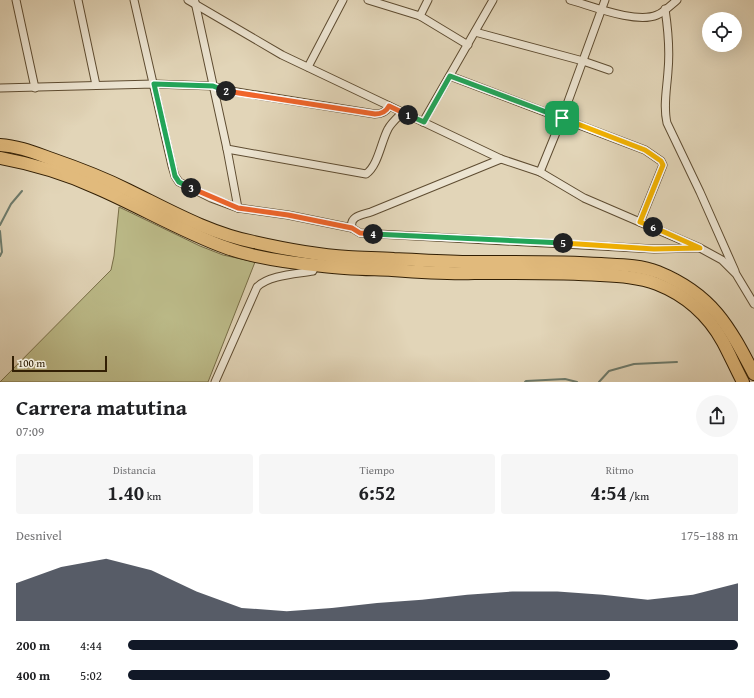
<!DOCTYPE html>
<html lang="es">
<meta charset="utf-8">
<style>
:root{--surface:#fff;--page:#f6f6f6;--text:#202124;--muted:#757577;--accent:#111827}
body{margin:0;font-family:"Gentium Book Plus",serif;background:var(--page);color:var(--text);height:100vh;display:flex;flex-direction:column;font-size:15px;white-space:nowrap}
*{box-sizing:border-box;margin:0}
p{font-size:13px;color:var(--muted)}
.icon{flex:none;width:22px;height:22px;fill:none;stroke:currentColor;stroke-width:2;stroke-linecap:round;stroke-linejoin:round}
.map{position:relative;height:382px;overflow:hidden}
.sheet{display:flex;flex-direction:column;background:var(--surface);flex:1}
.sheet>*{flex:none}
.fabs{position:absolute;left:702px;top:12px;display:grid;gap:8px}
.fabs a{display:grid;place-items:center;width:40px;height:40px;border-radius:50%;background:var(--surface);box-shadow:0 4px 16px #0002;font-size:20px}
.scale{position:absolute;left:12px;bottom:10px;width:95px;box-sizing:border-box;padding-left:4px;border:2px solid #321f04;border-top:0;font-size:11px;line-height:14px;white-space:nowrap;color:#321f04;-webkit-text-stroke:3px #ece4d1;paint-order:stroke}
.pin{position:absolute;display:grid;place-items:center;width:34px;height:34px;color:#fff;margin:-17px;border-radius:8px;box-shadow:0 2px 6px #0006}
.km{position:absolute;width:20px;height:20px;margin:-10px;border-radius:50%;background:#222;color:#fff;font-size:11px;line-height:20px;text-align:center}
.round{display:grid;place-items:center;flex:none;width:42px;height:42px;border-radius:21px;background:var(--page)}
.headline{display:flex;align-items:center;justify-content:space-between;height:68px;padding:0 16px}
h1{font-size:22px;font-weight:700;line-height:30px}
.metrics{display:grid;grid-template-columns:repeat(3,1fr);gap:6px;height:68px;padding:4px 16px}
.metrics div{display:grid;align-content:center;border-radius:4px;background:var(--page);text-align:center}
.metrics b{font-size:20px;font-weight:700}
.metrics small{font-size:11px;font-weight:400}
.metrics p{font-size:11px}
.chart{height:112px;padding:8px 16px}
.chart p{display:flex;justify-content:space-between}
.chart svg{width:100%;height:72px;margin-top:4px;fill:var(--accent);opacity:.7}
ul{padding:0 16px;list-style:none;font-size:13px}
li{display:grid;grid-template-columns:64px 48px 1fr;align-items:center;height:30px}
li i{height:10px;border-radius:5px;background:var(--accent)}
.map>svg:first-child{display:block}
.grass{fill:#bcbb89;stroke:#776d46}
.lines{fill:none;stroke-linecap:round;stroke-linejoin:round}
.stream{stroke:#6d7b6c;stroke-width:2}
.minor-casing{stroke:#5e4c31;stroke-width:9}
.trunk-casing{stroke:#321f04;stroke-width:14}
.minor{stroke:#ece4d1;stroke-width:7}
.trunk{stroke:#e1ba7c;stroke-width:12}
.split-1-casing{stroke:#fff;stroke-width:8}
.split-2-casing{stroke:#fff;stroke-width:8}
.split-3-casing{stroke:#fff;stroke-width:8}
.split-4-casing{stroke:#fff;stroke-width:8}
.split-5-casing{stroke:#fff;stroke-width:8}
.split-6-casing{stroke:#fff;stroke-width:8}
.split-7-casing{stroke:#fff;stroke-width:8}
.split-1{stroke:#22a559;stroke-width:5}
.split-2{stroke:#f0652b;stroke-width:5}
.split-3{stroke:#22a559;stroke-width:5}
.split-4{stroke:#f0652b;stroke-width:5}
.split-5{stroke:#22a559;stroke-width:5}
.split-6{stroke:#f5b400;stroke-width:5}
.split-7{stroke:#f5b400;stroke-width:5}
</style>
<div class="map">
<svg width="754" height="382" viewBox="0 0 754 382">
<rect width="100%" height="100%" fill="#e2d5b8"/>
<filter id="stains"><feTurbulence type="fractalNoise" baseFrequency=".005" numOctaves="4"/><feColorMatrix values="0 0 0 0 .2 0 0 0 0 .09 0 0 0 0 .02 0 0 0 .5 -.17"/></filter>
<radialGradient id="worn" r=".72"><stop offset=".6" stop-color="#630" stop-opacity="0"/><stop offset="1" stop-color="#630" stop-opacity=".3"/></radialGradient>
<polygon class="grass" points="119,207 200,246 223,255 255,262 208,382 0,382 111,270 114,256"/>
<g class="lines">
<g class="stream">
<polyline points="0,225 11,204 22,191"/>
<polyline points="0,231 2,252 0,256"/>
<polyline points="525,382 526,381 565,379 577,382"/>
<polyline points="599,382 609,371 634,364 677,362"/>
</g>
<defs>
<g id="minor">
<polyline points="16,0 35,88"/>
<polyline points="78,0 96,85"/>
<polyline points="134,0 172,166 175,176 179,182 211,198 238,208 288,215 352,228"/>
<polyline points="188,0 282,55 501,159 540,172 584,198 700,248 722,260 736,274 754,304"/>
<polyline points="368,0 420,16 468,45"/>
<path d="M570,0C592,6 636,24 657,15C664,12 671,5 677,0"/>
<path d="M195,2L227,149L366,174C378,166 381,142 388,129C391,123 398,117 403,112"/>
<path d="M665,9C668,29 670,50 668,71C667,88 663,106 667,123L700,192L735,271"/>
<polyline points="420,16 428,0"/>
<polyline points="475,32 583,61 609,70"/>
<polyline points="308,67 343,0"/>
<polyline points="450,76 645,150 661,161 663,165 640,222"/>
<path d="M0,88L154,84L213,86L225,90L375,114C382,114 386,112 389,106"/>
<polyline points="423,122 493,0"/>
<polyline points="227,149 238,208"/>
<path d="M501,159L371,212C362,215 349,216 352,228L360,233L654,249L698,248"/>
<polyline points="540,172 562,118 605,0"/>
<path d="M215,382L257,287C269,275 297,274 313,271L315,265"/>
</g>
<g id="trunk">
<path d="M0,145C18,146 35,153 52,159C78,168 104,178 128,190C169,210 209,233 254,242C285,249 317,255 348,257C363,258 379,258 394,259C420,260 446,262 472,262C515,262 558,261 601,264C619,265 640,265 658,272C712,294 729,326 754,374"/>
<path d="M0,158C33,164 66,174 97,188C141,207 182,232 227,248C255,258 293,263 323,266C346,269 369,269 392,270C419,272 447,274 474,273C516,273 558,272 600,275C619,276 639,277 657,284C685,295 708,315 723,342C730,355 736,369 743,382"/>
</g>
</defs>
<use href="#minor" class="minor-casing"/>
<use href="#trunk" class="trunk-casing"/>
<use href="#minor" class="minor"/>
<use href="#trunk" class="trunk"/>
</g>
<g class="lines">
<defs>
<polyline id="split-1" points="408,115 424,122 450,76 562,118"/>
<path id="split-2" d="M226,91L375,114C382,114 386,112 389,106L408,115"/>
<polyline id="split-3" points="191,188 179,182 175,176 154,84 213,86 226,91"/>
<polyline id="split-4" points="191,188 238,208 288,215 352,228 360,233 373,234"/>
<polyline id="split-5" points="373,234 563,243"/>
<polyline id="split-6" points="563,243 654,249 700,248 653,227"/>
<polyline id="split-7" points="562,118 645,150 661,161 663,165 640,222 653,227"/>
</defs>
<use href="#split-1" class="split-1-casing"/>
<use href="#split-2" class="split-2-casing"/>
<use href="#split-3" class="split-3-casing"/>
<use href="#split-4" class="split-4-casing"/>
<use href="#split-5" class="split-5-casing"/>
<use href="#split-6" class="split-6-casing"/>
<use href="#split-7" class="split-7-casing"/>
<use href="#split-1" class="split-1"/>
<use href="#split-2" class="split-2"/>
<use href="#split-3" class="split-3"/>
<use href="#split-4" class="split-4"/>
<use href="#split-5" class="split-5"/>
<use href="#split-6" class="split-6"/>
<use href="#split-7" class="split-7"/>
</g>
<rect width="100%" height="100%" filter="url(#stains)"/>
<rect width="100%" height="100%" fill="url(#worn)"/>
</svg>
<div class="fabs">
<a><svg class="icon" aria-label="locate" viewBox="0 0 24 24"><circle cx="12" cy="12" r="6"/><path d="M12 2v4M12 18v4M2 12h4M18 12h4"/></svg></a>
</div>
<div class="scale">100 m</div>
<div class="pin" style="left:562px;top:118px;background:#1e9e55"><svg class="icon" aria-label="arrive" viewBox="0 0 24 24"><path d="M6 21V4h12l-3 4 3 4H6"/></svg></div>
<b class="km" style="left:408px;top:115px">1</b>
<b class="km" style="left:226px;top:91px">2</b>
<b class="km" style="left:191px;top:188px">3</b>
<b class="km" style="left:373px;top:234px">4</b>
<b class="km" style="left:563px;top:243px">5</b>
<b class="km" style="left:653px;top:227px">6</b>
</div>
<section class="sheet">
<div class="headline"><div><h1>Carrera matutina</h1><p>07:09</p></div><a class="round"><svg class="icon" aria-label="share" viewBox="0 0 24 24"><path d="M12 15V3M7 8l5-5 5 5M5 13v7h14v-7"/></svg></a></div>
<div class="metrics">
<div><p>Distancia</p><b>1.40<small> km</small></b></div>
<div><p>Tiempo</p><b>6:52</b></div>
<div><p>Ritmo</p><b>4:54<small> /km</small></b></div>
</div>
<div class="chart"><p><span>Desnivel</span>175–188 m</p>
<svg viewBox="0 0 160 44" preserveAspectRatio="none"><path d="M0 44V21L10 11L20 6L30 13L40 26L50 36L60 38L70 36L80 33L90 31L100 28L110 26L120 26L130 28L140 31L150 28L160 21V44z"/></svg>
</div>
<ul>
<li><b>200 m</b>4:44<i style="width:100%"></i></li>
<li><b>400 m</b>5:02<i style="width:79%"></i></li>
</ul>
</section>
